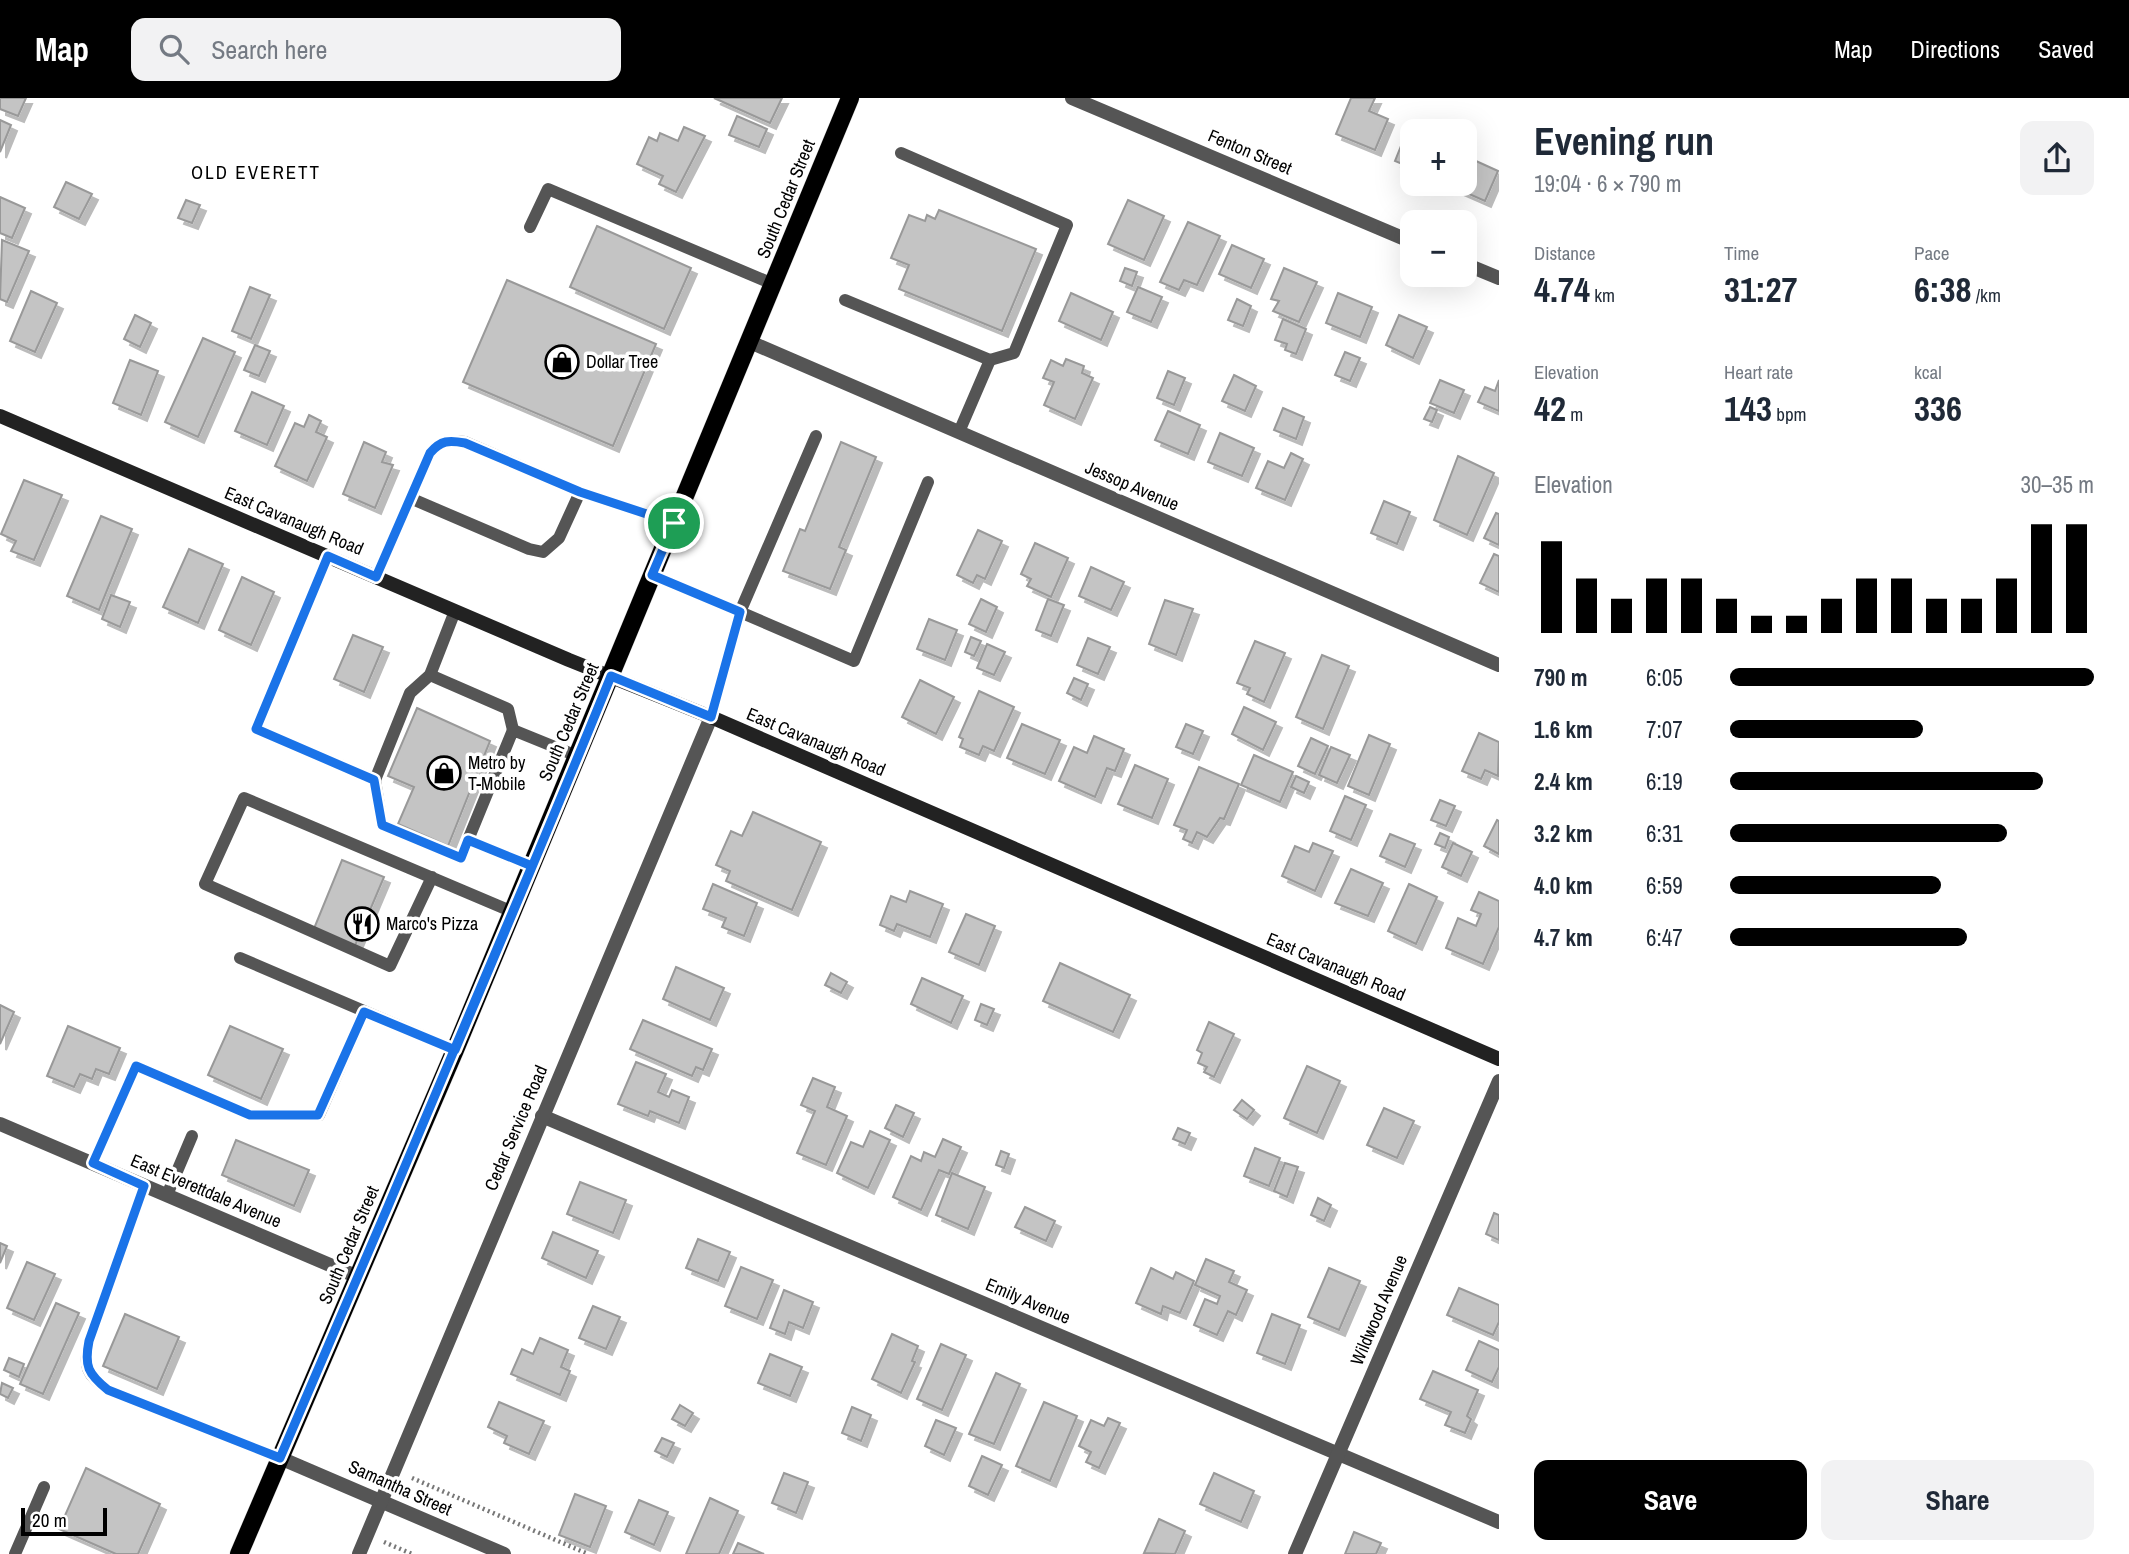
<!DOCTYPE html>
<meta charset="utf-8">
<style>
:root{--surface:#fff;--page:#f2f2f3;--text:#1f2937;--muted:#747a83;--accent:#000}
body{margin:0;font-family:"Archivo Narrow",sans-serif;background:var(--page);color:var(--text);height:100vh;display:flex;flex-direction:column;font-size:26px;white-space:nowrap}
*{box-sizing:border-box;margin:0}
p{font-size:23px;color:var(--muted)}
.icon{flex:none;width:38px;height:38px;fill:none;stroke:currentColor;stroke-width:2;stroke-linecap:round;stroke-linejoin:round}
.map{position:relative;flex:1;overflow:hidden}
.drawer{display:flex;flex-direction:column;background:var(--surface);width:630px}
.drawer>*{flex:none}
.fabs{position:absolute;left:1400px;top:21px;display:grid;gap:14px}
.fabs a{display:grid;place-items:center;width:77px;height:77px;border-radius:14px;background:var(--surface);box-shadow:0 7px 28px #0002;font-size:35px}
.scale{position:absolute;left:21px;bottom:18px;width:86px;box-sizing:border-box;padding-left:7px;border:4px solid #000;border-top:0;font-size:19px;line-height:24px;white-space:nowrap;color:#000;-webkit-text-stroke:5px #fff;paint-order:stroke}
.pin{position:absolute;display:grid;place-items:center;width:60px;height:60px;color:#fff;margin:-30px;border:4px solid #fff;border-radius:50%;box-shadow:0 2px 7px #0007}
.round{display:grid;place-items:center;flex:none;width:74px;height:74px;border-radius:14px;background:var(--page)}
.summary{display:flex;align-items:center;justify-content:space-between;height:119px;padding:0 35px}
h1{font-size:38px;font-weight:700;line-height:52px}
.metrics{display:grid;grid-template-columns:repeat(3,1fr);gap:10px;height:119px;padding:7px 35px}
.metrics div{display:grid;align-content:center}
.metrics b{font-size:35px;font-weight:700}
.metrics small{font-size:19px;font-weight:400}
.metrics p{font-size:19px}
.chart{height:196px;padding:14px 35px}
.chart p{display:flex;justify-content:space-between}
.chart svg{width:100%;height:126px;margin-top:7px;stroke:var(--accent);stroke-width:6}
.action{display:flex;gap:14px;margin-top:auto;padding:14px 35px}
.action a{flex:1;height:80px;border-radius:14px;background:var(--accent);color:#fff;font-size:28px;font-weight:700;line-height:80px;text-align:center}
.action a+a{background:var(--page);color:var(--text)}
ul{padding:0 35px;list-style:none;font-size:23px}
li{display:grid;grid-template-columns:112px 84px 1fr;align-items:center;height:52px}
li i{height:18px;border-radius:9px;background:var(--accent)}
header{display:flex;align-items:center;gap:42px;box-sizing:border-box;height:98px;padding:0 35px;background:var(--accent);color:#fff}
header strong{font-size:33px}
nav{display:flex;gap:38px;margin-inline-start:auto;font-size:24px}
.search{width:490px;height:63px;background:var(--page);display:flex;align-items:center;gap:18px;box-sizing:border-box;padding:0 24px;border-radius:14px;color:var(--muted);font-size:26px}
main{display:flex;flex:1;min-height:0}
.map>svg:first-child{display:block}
.building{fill:#c4c4c4;stroke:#999;stroke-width:2;filter:url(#shadow)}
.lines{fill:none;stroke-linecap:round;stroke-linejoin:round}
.primary-casing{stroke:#dbdbdb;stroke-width:19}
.path{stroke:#777;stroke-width:4.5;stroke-dasharray:2 3.5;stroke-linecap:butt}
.lane{stroke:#555;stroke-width:12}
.street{stroke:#555;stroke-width:14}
.secondary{stroke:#222;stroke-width:14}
.primary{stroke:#000;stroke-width:18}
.route-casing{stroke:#fff;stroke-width:14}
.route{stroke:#1a73e8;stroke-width:9}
.labels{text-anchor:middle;stroke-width:7;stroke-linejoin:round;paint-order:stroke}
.street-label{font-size:18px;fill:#000;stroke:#fff}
.poi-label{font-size:18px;fill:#000;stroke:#fff;text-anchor:start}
.neighbourhood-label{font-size:19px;letter-spacing:2px;fill:#000;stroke:#fff}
</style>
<header>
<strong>Map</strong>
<div class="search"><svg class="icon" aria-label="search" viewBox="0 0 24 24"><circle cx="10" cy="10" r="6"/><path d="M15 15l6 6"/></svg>Search here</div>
<nav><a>Map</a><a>Directions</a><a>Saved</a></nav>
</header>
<main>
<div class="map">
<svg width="1499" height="1456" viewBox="0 0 1499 1456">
<defs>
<filter id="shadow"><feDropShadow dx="6" dy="6" stdDeviation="0" flood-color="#0004"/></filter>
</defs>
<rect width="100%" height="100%" fill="#fff"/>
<g class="building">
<polygon points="0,0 26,0 18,18 0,11"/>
<polygon points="714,0 782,0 770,25"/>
<polygon points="1351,0 1375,0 1369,13 1388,21 1375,52 1336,36"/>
<polygon points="737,18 767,31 759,49 729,37"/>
<polygon points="0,22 11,27 0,54"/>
<polygon points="684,29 705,38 676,94 659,86 663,78 637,66 649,39 657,43 660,35 678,43"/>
<polygon points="1407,33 1412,35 1412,70 1395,63"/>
<polygon points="1465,58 1498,73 1485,103 1451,88 1465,86"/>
<polygon points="66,84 92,96 79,121 54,109"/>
<polygon points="0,99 25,110 12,140 0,135"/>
<polygon points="186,102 200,107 192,125 178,120"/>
<polygon points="1128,102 1164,118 1144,162 1108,146"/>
<polygon points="939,112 1036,151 1002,233 899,191 909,167 891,160 909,117 925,123 927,117 935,121"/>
<polygon points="1188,124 1220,138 1197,187 1184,182 1179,192 1160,184"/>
<polygon points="597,128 691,170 664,231 570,189"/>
<polygon points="2,142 29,153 7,204 0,201"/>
<polygon points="1232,147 1264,161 1251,190 1219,176"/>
<polygon points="1125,170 1137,174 1132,188 1120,183"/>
<polygon points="1284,170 1317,184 1299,224 1273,213 1279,203 1271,201"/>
<polygon points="507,182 656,246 613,348 463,284"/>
<polygon points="250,189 270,197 251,241 232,233"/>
<polygon points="1138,189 1162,199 1151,224 1127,214"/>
<polygon points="31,193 57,205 35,254 10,243"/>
<polygon points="1071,195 1113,214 1101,242 1059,223"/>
<polygon points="1338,195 1372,209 1360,239 1326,225"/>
<polygon points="1237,201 1251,208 1243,228 1228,222"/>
<polygon points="135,217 151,225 140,249 124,241"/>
<polygon points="1399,217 1427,229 1413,260 1386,247"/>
<polygon points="1283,221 1306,231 1296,256 1285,252 1287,246 1275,242"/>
<polygon points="203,240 235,254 198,339 165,324"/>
<polygon points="255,247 270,253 259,278 244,272"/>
<polygon points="1345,254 1360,260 1350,283 1335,277"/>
<polygon points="1066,261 1084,268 1082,275 1093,280 1075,321 1044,307 1054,284 1043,280 1051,262 1063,268"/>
<polygon points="130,262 158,273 141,317 113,305"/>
<polygon points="1168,273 1185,280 1174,307 1157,300"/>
<polygon points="1234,277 1256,288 1245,313 1222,303"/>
<polygon points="1440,282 1464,292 1454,315 1430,305"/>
<polygon points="1499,282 1499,313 1478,304 1485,289 1495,293"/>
<polygon points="252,294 284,308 267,347 235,333"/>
<polygon points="1430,309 1437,312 1432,324 1424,321"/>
<polygon points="1283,310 1304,319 1296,341 1274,332"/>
<polygon points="1168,313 1200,327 1188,356 1155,342"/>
<polygon points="309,317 321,323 316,334 327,339 307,383 275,368 295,325 304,329"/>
<polygon points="1220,335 1254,350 1242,378 1208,364"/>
<polygon points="364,344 386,354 382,364 393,367 375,410 343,396"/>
<polygon points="841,344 876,359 839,449 846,452 830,491 783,473 800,431 805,433"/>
<polygon points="1291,355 1303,361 1285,402 1256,390 1268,363 1284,370"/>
<polygon points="1458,358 1494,375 1467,437 1434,422"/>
<polygon points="24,382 62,397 34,462 11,453 16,443 1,436"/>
<polygon points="1384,403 1410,414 1397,446 1371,435"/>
<polygon points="1496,415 1499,416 1499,447 1484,440"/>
<polygon points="101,418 132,431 99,512 67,498"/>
<polygon points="978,432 1002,443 985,481 977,477 973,485 957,477"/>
<polygon points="1035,445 1068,460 1051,499 1027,488 1031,481 1021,476"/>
<polygon points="189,451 223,466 198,525 163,509"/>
<polygon points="1494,456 1499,458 1499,494 1480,485"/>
<polygon points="1091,469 1124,484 1111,512 1079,498"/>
<polygon points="242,479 274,494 251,547 219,532"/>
<polygon points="111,497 130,504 120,529 102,521"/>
<polygon points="981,501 997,509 986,534 969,526"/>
<polygon points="1048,501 1064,507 1051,538 1036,532"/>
<polygon points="1165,502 1193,511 1176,557 1149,546"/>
<polygon points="929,521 957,532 945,562 917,551"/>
<polygon points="353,537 383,549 364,594 334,581"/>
<polygon points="971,539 981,543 974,558 965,554"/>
<polygon points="1088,540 1110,549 1098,576 1077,567"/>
<polygon points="1255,543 1285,555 1264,604 1247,596 1250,590 1237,585"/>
<polygon points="987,546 1005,554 994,577 977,570"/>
<polygon points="1322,557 1349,568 1323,631 1296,619"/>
<polygon points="1074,580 1088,586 1081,602 1067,595"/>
<polygon points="920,582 954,599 936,636 902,619"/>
<polygon points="979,593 1014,609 994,653 983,648 979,657 960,649 963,641 959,639"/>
<polygon points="1244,609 1276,624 1263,652 1232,636"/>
<polygon points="417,610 490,643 448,748 398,726 414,689 388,678"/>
<polygon points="1022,626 1060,642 1045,676 1007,660"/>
<polygon points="1186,626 1203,633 1193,656 1176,649"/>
<polygon points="1479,635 1499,644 1498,678 1485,672 1481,681 1462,673"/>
<polygon points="1369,637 1390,646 1369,697 1348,688"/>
<polygon points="1094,638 1124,651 1115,673 1107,670 1095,699 1059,683 1074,649 1087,655"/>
<polygon points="1311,640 1328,648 1315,676 1298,668"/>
<polygon points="1331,649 1350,657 1337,685 1319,677"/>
<polygon points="1254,657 1293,674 1280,704 1241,687"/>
<polygon points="1135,667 1168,681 1152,720 1118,706"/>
<polygon points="1199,669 1239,686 1224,721 1220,720 1207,739 1197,734 1192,745 1183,741 1187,732 1174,727"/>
<polygon points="1296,678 1309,684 1304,695 1291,689"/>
<polygon points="1345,698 1366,707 1351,742 1330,733"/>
<polygon points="1440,702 1455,708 1446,728 1431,722"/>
<polygon points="753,714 821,744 792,812 726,783 730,773 716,767 731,733 742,738"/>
<polygon points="1497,722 1499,723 1499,756 1484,748"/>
<polygon points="1440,735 1449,739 1445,750 1435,746"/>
<polygon points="1390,736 1415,746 1405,769 1380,758"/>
<polygon points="1313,745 1333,753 1315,793 1282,778 1295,748 1309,754"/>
<polygon points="1453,745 1472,754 1461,778 1442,769"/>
<polygon points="342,762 384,779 354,850 313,833"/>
<polygon points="1351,771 1383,785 1368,818 1335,805"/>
<polygon points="713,786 757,805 744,838 722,829 726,820 703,811"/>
<polygon points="1409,786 1437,799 1416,846 1388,833"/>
<polygon points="910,793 943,806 930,839 897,826 894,833 880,827 891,798 906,804"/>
<polygon points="1479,794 1499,803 1499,829 1483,866 1446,850 1458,820 1476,828 1481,816 1471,812"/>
<polygon points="966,816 995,828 979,867 949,854"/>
<polygon points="1060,865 1130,897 1113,934 1043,903"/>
<polygon points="676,869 724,890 710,922 663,901"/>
<polygon points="831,875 847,884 841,895 825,887"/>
<polygon points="922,880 963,898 951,925 911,906"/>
<polygon points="981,906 994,911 987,927 975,922"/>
<polygon points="0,907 14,914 0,946"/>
<polygon points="643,922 712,951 703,972 696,969 692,978 630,951"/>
<polygon points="1209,924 1234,936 1214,979 1204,974 1207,969 1198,965 1202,955 1197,952"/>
<polygon points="68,928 120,950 109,976 96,971 92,981 80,976 74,989 47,978"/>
<polygon points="230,928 283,951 261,1001 208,977"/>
<polygon points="636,964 666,976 658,994 669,999 672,992 689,999 679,1025 650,1013 648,1018 618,1006"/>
<polygon points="1307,968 1340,983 1317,1035 1284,1020"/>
<polygon points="813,980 835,989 827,1009 847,1018 826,1067 797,1055 815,1013 801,1007"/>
<polygon points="1242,1002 1254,1012 1247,1021 1234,1012"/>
<polygon points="896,1007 914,1015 903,1039 885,1030"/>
<polygon points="1384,1010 1414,1023 1397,1060 1367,1047"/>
<polygon points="1178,1030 1190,1035 1185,1046 1173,1041"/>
<polygon points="870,1033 890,1042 868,1090 837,1075 851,1044 863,1049"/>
<polygon points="943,1041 961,1049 949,1076 939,1072 921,1112 893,1099 911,1058 921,1063 924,1054 935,1059"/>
<polygon points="236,1042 309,1072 294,1108 222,1077"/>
<polygon points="1255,1050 1280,1060 1269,1088 1244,1078"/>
<polygon points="1001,1053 1009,1056 1004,1070 996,1067"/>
<polygon points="1285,1065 1298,1069 1287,1099 1274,1093"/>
<polygon points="952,1075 985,1089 968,1131 936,1117"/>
<polygon points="580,1084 626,1102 613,1135 567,1116"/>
<polygon points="1318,1100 1331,1107 1324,1123 1311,1117"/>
<polygon points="1025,1109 1055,1123 1046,1143 1015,1129"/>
<polygon points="1494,1115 1499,1117 1499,1142 1486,1136"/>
<polygon points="553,1134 598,1153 586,1180 542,1160"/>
<polygon points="698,1141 730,1154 718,1183 686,1170"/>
<polygon points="0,1145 7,1148 0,1165"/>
<polygon points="1206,1161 1234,1173 1229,1184 1247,1192 1236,1217 1228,1213 1217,1237 1194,1227 1205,1201 1217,1206 1220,1198 1195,1187"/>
<polygon points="27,1164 55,1176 34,1222 7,1210"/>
<polygon points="741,1169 773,1182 757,1221 725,1208"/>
<polygon points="1151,1170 1173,1181 1176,1174 1194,1183 1180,1215 1163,1208 1161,1216 1136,1205"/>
<polygon points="1329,1170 1360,1183 1339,1232 1308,1219"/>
<polygon points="1459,1190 1499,1207 1499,1224 1493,1237 1447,1217"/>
<polygon points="784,1192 813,1204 803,1230 789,1224 785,1236 770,1230"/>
<polygon points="56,1205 79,1215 43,1296 20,1286"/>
<polygon points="593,1208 620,1219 606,1251 579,1240"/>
<polygon points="125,1216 179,1239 157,1291 103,1268"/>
<polygon points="1272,1216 1300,1227 1285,1266 1257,1255"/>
<polygon points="892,1236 918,1248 912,1263 915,1264 901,1295 872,1281"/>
<polygon points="540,1240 568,1252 561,1269 570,1273 560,1297 511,1276 522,1251 533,1256"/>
<polygon points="1479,1243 1499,1252 1499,1269 1492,1284 1466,1272"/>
<polygon points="941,1246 966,1257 942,1312 917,1301"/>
<polygon points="770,1256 802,1269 790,1298 758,1285"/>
<polygon points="9,1260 24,1266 19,1279 4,1272"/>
<polygon points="1433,1273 1478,1292 1467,1318 1471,1321 1465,1335 1445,1327 1451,1314 1420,1301"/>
<polygon points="996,1275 1020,1286 994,1346 969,1336"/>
<polygon points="2,1285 13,1290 8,1300 0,1296"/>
<polygon points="499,1304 544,1323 529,1356 504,1345 507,1338 488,1329"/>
<polygon points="1044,1304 1077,1318 1050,1383 1016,1368"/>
<polygon points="680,1307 693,1315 685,1328 672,1321"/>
<polygon points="852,1309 871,1317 861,1343 842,1335"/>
<polygon points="1108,1320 1120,1325 1099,1370 1086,1364 1091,1354 1079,1348 1091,1322 1104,1328"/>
<polygon points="936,1322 956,1330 944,1357 925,1348"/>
<polygon points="662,1340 674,1345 667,1359 655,1353"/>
<polygon points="982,1358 1002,1367 988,1397 969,1388"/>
<polygon points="86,1370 160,1406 138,1456 116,1456 59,1431"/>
<polygon points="784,1375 808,1384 796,1415 772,1405"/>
<polygon points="1214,1375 1254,1393 1241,1424 1200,1406"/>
<polygon points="575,1396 606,1408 590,1449 559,1437"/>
<polygon points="710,1400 738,1413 719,1456 686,1456"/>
<polygon points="639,1402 668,1414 654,1447 625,1434"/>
<polygon points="1159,1421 1185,1433 1175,1456 1144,1455"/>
<polygon points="1354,1434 1381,1445 1376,1456 1345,1456"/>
<polygon points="738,1445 764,1456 733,1456"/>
</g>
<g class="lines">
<defs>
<polyline id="primary" points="239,1456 455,952 850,0"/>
</defs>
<use href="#primary" class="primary-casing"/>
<g class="path">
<polyline points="412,1380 588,1456"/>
<polyline points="384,1444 412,1456"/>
</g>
<g class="lane">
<polyline points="901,55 1067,127 1014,255 990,262 959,334"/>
<polyline points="530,129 548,91 773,186"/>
<polyline points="845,202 990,262"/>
<polyline points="816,338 740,514 854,563 928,384"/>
<polyline points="410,400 529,451 543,454 559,440 580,394"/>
<polyline points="328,458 256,631 375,682 410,595 430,577 455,513"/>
<polyline points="652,477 740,514 711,619"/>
<path d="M376,479L430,355C441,342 449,342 465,344L580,394L674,425"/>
<polyline points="430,577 508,611 513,632"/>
<polyline points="375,682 382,727 461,760 468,742"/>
<polyline points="532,768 468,742 513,632 577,658"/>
<polyline points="432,779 390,868 205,786 244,700 513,814"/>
<polyline points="240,860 455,952"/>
<polyline points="93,1065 136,968 250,1017 319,1017 364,914"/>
<path d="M144,1088L89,1243C84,1271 86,1275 108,1292L280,1360"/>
<polyline points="167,1097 192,1038"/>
<polyline points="15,1456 44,1389"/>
</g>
<g class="street">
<polyline points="1072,0 1412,144"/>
<polyline points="1465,166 1499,180"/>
<polyline points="750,244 1499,567"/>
<polyline points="542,1018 1499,1424"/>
<polyline points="0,1026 358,1179"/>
<polyline points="280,1360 504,1456"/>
<polyline points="359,1456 711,619"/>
<polyline points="1295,1456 1499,983"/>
</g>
<polyline class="secondary" points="0,318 569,562 711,619 1499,961"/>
<use href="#primary" class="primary"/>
</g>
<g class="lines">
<defs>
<path id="route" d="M674,425L580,394L465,345C449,342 441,342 430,355L376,479L328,458L256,631L374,682L382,727L461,760L468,742L532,768C449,966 365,1163 280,1360L108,1292C88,1276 84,1268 89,1243L144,1088L93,1065L136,968L250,1017H318L364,914L455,952C507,828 560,704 611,578L711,619L740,514L652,477L674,425"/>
</defs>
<use href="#route" class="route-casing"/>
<use href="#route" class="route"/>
</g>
<defs>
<symbol id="shop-ring" viewBox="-11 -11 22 22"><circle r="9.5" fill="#fff" stroke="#000" stroke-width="1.5"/><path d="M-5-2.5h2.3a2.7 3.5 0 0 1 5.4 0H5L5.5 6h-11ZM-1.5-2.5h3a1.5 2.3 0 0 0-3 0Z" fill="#000"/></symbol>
<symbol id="restaurant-ring" viewBox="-11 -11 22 22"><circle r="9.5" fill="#fff" stroke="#000" stroke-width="1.5"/><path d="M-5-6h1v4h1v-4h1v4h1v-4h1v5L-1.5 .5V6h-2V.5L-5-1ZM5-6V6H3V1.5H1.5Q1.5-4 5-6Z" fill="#000"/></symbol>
</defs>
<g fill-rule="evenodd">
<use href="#shop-ring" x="543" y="245" width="38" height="38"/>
<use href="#shop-ring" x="425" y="656" width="38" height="38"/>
<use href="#restaurant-ring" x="343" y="807" width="38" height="38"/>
</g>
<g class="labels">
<g class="street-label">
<text transform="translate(1250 54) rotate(23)" y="6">Fenton Street</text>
<text transform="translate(786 101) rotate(-68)" y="6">South Cedar Street</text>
<text transform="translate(1132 388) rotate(23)" y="6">Jessop Avenue</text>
<text transform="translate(294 423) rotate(23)" y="6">East Cavanaugh Road</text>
<text transform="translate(569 624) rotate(-67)" y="6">South Cedar Street</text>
<text transform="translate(816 644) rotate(23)" y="6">East Cavanaugh Road</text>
<text transform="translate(1336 869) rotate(23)" y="6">East Cavanaugh Road</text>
<text transform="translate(516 1030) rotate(-67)" y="6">Cedar Service Road</text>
<text transform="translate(206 1093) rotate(23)" y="6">East Everettdale Avenue</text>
<text transform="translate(349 1147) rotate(-67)" y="6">South Cedar Street</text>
<text transform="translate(1028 1203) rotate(23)" y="6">Emily Avenue</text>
<text transform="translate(1379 1212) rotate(-67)" y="6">Wildwood Avenue</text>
<text transform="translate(400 1390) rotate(24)" y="6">Samantha Street</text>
</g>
<g class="poi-label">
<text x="586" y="270">Dollar Tree</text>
<text x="468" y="671">Metro by<tspan x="468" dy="21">T-Mobile</tspan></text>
<text x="386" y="832">Marco's Pizza</text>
</g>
<g class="neighbourhood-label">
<text x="256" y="81">OLD EVERETT</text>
</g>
</g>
</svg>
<div class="fabs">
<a>+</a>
<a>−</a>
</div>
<div class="scale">20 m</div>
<div class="pin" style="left:674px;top:425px;background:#1e9e55"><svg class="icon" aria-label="arrive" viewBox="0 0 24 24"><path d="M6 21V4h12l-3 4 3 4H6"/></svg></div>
</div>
<section class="drawer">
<div class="summary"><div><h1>Evening run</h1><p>19:04 · 6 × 790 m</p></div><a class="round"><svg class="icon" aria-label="share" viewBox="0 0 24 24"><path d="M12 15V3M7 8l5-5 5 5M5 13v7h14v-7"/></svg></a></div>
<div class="metrics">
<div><p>Distance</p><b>4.74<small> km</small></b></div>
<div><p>Time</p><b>31:27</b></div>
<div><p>Pace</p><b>6:38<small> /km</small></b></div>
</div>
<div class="metrics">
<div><p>Elevation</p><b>42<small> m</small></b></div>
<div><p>Heart rate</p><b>143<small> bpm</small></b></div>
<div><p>kcal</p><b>336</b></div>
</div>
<div class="chart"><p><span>Elevation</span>30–35 m</p>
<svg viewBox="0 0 160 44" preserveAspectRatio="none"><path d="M5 44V12M15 44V25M25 44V32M35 44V25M45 44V25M55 44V32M65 44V38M75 44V38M85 44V32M95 44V25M105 44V25M115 44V32M125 44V32M135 44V25M145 44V6M155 44V6"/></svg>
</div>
<ul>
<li><b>790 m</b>6:05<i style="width:100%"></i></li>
<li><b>1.6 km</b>7:07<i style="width:53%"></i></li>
<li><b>2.4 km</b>6:19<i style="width:86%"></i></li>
<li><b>3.2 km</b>6:31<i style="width:76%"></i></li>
<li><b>4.0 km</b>6:59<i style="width:58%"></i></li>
<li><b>4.7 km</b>6:47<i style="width:65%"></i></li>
</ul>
<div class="action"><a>Save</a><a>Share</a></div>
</section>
</main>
